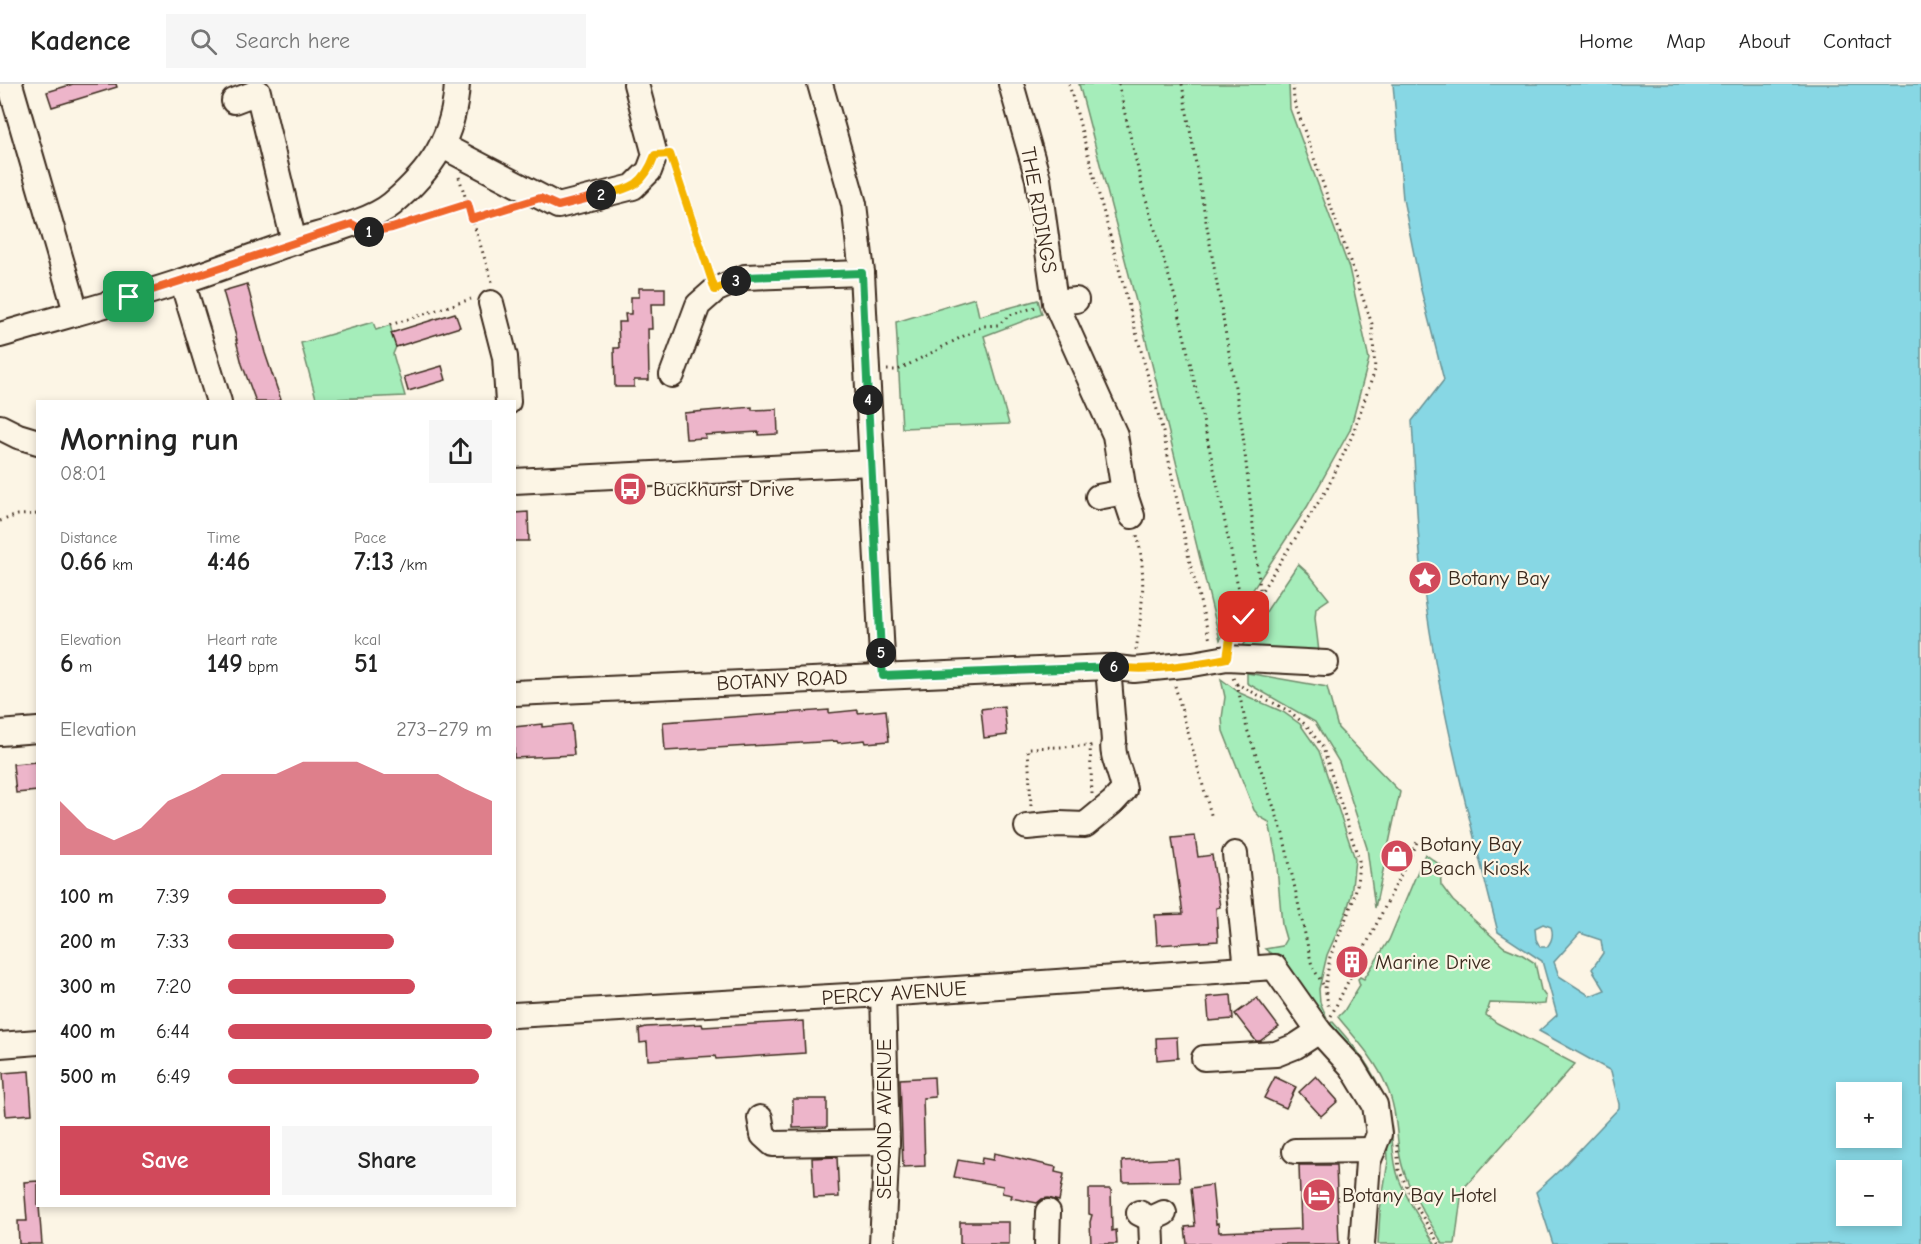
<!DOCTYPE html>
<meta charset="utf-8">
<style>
:root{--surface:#fff;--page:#f6f6f6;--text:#222;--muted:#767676;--line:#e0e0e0;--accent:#d1495b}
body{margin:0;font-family:"Comic Neue",sans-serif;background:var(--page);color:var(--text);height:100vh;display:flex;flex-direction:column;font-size:22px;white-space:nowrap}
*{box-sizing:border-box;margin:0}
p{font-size:20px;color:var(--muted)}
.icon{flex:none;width:33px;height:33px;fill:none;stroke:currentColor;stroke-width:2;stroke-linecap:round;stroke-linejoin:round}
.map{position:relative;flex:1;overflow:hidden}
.panel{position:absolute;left:36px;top:316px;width:480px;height:807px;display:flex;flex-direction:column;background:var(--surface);border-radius:0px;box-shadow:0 3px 9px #0003}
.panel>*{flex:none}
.tools{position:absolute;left:1836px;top:998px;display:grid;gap:12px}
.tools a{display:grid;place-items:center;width:66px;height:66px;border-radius:0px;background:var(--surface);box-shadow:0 3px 9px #0003;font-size:30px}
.pin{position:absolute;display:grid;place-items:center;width:51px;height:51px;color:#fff;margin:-26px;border-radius:12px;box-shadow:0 3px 9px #0006}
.km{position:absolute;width:30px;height:30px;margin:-15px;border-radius:50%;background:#222;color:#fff;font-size:16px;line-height:30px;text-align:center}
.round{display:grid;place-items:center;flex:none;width:63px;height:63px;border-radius:0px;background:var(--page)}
.headline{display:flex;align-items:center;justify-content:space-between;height:102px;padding:0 24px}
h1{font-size:33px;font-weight:700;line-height:45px}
.figures{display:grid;grid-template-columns:repeat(3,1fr);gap:9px;height:102px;padding:6px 24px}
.figures div{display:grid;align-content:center}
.figures b{font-size:26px;font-weight:700}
.figures small{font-size:16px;font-weight:400}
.figures p{font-size:16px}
.chart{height:168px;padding:12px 24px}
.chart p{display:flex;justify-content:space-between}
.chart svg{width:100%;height:108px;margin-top:6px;fill:var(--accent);opacity:.7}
.button{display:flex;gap:12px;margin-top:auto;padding:12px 24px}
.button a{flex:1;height:69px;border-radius:0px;background:var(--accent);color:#fff;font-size:24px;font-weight:700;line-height:69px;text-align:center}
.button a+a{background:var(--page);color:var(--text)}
ul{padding:0 24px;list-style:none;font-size:20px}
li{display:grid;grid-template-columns:96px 72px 1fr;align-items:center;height:45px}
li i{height:15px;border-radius:8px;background:var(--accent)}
header{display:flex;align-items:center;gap:36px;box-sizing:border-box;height:84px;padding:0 30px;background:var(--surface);border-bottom:2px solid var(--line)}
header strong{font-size:28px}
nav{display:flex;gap:33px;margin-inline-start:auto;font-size:21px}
.search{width:420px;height:54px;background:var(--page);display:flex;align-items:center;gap:15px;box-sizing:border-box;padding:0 21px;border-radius:0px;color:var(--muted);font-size:22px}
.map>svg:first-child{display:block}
.green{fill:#a5edba;stroke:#708c6c;stroke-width:1.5}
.water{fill:#87d7e4;stroke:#699295;stroke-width:1.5;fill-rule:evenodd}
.building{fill:#edb5ca;stroke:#3b2a1e;stroke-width:1.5}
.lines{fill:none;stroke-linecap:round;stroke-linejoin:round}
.minor-casing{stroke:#3b2a1e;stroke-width:28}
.path{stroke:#3b2a1e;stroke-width:3;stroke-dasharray:1.5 4.5;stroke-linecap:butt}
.minor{stroke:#fcf5e5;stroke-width:24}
.split-1-casing{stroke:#fff;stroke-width:12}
.split-2-casing{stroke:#fff;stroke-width:12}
.split-3-casing{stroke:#fff;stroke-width:12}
.split-4-casing{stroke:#fff;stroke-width:12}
.split-5-casing{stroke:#fff;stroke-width:12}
.split-6-casing{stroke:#fff;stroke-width:12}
.split-7-casing{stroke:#fff;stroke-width:12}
.split-1{stroke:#f0652b;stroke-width:8}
.split-2{stroke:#f0652b;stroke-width:8}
.split-3{stroke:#f5b400;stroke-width:8}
.split-4{stroke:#22a559;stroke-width:8}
.split-5{stroke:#22a559;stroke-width:8}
.split-6{stroke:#22a559;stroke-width:8}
.split-7{stroke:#f5b400;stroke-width:8}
.labels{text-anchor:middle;stroke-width:4.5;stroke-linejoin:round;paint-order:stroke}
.street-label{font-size:21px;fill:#3b2a1e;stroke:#fcf5e5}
.poi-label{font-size:21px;fill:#3b2a1e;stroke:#fcf5e5;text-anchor:start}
</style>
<header>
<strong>Kadence</strong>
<div class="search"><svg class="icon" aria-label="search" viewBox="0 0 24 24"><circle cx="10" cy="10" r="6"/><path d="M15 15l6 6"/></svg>Search here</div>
<nav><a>Home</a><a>Map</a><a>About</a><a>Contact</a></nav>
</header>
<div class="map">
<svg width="1921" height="1160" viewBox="0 0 1921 1160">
<rect width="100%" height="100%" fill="#fcf5e5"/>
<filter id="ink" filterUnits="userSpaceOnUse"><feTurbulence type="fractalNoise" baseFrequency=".0167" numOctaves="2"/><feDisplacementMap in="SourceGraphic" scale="12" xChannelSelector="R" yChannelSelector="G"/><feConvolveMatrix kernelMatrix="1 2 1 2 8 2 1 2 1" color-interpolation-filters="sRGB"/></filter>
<g filter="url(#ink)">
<g class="green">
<polygon points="1079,0 1289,0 1290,25 1349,184 1369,275 1350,346 1307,423 1220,556 1143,244"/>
<polygon points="975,214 979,232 1038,216 1042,230 984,252 1009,340 902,344 896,238"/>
<polygon points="373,238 376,246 390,241 396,263 393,270 405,312 334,315 334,318 317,318 301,259"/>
<polygon points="1298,480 1309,490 1329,515 1316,524 1315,534 1319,568 1241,565"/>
<polygon points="1247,589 1327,603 1338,644 1400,708 1375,824 1367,764 1339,678 1315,638 1247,599"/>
<polygon points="1221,595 1240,609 1283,628 1300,640 1319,667 1355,775 1351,812 1347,826 1327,871 1319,905 1320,918 1327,934 1326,936 1284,879 1265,865 1282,862 1286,855 1282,841 1276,772 1269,738 1260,733 1254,726 1223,647 1222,634 1225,613"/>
<path d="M1425,770L1440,781L1441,801L1453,817L1504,863L1521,870L1535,879L1541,906L1546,913L1545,920C1526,922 1509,919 1490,919L1486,931L1497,939L1575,980L1462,1106L1455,1160H1443C1427,1133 1406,1104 1400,1073C1396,1049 1397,1024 1386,1001C1376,976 1355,954 1338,933L1344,927L1360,901L1358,895L1360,893L1364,895L1389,856Z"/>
<path d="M1332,937C1358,966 1383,996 1390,1036C1393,1056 1392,1076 1399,1095C1408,1118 1422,1139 1435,1160H1378L1380,1127L1388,1077L1387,1053L1357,973L1330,941Z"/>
</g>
<path class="water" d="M1393,0H1921V1160H1553L1536,1108L1563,1083L1619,1024V1020L1611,987L1539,947L1557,931L1542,877L1498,848C1471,742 1443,636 1427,528C1417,465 1416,400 1412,337L1444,296L1421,206L1403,115ZM1543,840L1551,843C1554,851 1552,857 1547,863H1540L1536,855L1535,844ZM1580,849L1601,856L1603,869L1592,885L1605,906L1590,912L1559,892L1554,878ZM1846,1008H1892V1053H1846ZM1846,1086H1892V1131H1846Z"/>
<g class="building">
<polygon points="73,0 116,0 117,3 52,23 47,8"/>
<polygon points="247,200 265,269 281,316 274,318 256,318 242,280 236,256 237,256 223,207"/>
<polygon points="639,204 665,204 665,220 651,220 652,245 648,245 649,296 634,296 634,303 615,303 614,264 619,264 618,238 626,238 625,230 631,230 631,213 639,213"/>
<polygon points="455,229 460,243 396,263 391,249"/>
<polygon points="442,282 446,296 408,307 404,293"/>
<polygon points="752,323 752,326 777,325 778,350 759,351 759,348 705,351 706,354 686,355 684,329"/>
<polygon points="528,428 529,457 514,457 514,429"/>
<polygon points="1004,622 1007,651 984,654 981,625"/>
<polygon points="829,626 829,629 858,626 858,629 886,626 889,657 866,659 865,656 838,659 837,657 665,667 663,638"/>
<polygon points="542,640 542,643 571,640 574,671 514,674 514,643"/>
<polygon points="36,678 38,707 16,709 13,680"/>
<polygon points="1195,752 1198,773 1212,771 1220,823 1216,824 1218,857 1157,861 1155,831 1183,830 1172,754"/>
<polygon points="1231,911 1233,935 1209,937 1207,913"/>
<polygon points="1257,914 1279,943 1260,957 1256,957 1235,930"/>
<polygon points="803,937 805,969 716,975 715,972 648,976 647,958 640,959 639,945 646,943 702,940 703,943"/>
<polygon points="1177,953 1178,974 1157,976 1156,954"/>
<polygon points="29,987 32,1030 6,1032 3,989"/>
<polygon points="1316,992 1338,1017 1321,1032 1299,1008"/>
<polygon points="934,993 935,1013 923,1014 925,1082 903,1083 900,995"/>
<polygon points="1275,993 1296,1003 1286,1024 1264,1014"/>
<polygon points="793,1015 827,1015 827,1043 793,1044"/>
<polygon points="994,1069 1056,1083 1055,1088 1064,1090 1059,1117 1048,1114 1042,1115 1037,1119 1011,1114 1012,1111 1002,1109 1003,1102 954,1093 958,1076 981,1080 982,1074 993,1076"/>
<polygon points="837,1073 839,1113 814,1114 812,1074"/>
<polygon points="1178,1074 1180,1097 1123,1098 1122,1077"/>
<polygon points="1299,1081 1336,1081 1339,1160 1187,1160 1185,1143 1195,1142 1191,1104 1212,1101 1216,1140 1218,1139 1219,1148 1301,1145"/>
<polygon points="38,1097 38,1122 39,1122 42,1160 19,1160 18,1137 27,1137 24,1098"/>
<polygon points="1089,1105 1111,1105 1112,1147 1116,1146 1117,1160 1091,1160 1090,1138 1092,1131 1089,1130"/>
<rect x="960" y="1138" width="49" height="22"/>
</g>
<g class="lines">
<defs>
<g id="minor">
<polyline points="10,0 76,228"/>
<polyline points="820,0 854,120 862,189 883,592"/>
<polyline points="1011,0 1038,95 1055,218 1115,351 1124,408 1132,432"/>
<polyline points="234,17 258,8 294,158"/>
<polyline points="443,62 558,122 633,103 649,87 655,71 636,0"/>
<polyline points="182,197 219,318"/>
<polyline points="1055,218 1076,216"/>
<polyline points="491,219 505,273 508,318"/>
<path d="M0,251C61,233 123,217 183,197C219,185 255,171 291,159C320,149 369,139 392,120C432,86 454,53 457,0"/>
<polyline points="672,291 698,221 715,206 745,193 862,189"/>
<polyline points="0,343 18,352 38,358"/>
<polyline points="514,397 871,379"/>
<polyline points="1098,413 1124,408"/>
<polyline points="514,609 1108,583 1134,586 1193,580 1227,574 1326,579"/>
<polyline points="0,649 38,646"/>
<path d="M1027,743L1059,740L1085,741L1113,718L1124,706C1122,689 1110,671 1114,657L1108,583"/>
<polyline points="1235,770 1247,885"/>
<polyline points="514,931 883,910 1274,883 1319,947 1352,983 1375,1021 1379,1050 1368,1078 1362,1160"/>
<polyline points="0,961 38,958"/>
<polyline points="1204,974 1276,970 1296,962 1319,947"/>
<polyline points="760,1034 763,1051 773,1060 887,1058"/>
<polyline points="1295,1067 1373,1066"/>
<polyline points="1139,1129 1151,1135 1164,1129"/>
<polyline points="1151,1135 1152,1160"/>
<polyline points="882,1160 887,1058 883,910"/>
<polyline points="1047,1160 1048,1128"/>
</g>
</defs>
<use href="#minor" class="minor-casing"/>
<g class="path">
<polyline points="1069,0 1163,348 1189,475 1210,556"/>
<polyline points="1118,0 1141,98 1177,220 1216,394 1244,532"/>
<polyline points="1182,0 1242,343 1260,505"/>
<polyline points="674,80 709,188"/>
<polyline points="459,93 493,201"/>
<polyline points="472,135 513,122"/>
<polyline points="395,143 468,120"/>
<polyline points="390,241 471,215"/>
<polyline points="887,286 898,286 983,242 998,241 1010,231 1036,223"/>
<polyline points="331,316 331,318"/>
<polyline points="0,437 18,431 38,430"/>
<polyline points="1230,556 1327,405 1352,352 1375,286 1372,240 1294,17 1293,0"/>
<path d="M1136,566C1142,528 1147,489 1137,451"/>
<polyline points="1233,594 1237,600 1289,627 1307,642 1323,664 1359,776 1357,801 1353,817 1330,873 1325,904 1329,925"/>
<polyline points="1237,600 1247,645 1283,750 1312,882 1324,902"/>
<polyline points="1175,602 1212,734"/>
<polyline points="1092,710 1090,662 1095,661"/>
<polyline points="1031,722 1028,664 1089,662"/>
<polyline points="1331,932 1418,756"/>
<polyline points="1397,1061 1399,1086 1416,1122 1439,1160"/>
</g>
<use href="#minor" class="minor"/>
</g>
</g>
<g class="lines" filter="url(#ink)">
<defs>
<path id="split-1" d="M129,213C204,191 278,163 352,140L366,148H369"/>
<polyline id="split-2" points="369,148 392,144 468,120 472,135 540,114 558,122 601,111"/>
<path id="split-3" d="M601,111C631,104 643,103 655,71L670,70L715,206L736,197"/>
<polyline id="split-4" points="736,197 745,193 862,189 868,316"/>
<polyline id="split-5" points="868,316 881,569"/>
<polyline id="split-6" points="881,569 883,592 1114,583"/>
<path id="split-7" d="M1114,583C1151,588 1190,581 1227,574L1230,554L1244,533"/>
</defs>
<use href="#split-1" class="split-1-casing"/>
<use href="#split-2" class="split-2-casing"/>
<use href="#split-3" class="split-3-casing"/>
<use href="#split-4" class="split-4-casing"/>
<use href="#split-5" class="split-5-casing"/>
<use href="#split-6" class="split-6-casing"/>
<use href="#split-7" class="split-7-casing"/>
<use href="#split-1" class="split-1"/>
<use href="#split-2" class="split-2"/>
<use href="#split-3" class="split-3"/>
<use href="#split-4" class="split-4"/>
<use href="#split-5" class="split-5"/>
<use href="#split-6" class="split-6"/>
<use href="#split-7" class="split-7"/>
</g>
<defs>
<symbol id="bus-disc" viewBox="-11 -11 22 22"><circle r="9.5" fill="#d1495b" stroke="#fcf5e5"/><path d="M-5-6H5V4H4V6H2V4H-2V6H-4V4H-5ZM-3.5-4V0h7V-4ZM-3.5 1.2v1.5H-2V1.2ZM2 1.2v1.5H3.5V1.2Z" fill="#fff"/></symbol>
<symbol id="sight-disc" viewBox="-11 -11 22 22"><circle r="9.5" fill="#d1495b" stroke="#fcf5e5"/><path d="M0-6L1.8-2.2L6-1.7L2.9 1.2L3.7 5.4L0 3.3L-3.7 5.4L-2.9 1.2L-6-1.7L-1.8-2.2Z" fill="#fff"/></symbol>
<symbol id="shop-disc" viewBox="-11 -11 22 22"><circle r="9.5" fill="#d1495b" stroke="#fcf5e5"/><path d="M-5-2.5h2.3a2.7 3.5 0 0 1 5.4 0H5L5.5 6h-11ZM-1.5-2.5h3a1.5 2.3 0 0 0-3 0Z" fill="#fff"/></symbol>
<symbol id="building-disc" viewBox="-11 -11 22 22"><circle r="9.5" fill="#d1495b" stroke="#fcf5e5"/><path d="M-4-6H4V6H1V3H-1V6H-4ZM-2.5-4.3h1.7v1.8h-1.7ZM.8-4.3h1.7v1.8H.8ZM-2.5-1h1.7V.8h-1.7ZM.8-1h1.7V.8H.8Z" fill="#fff"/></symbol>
<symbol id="hotel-disc" viewBox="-11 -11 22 22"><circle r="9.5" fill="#d1495b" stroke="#fcf5e5"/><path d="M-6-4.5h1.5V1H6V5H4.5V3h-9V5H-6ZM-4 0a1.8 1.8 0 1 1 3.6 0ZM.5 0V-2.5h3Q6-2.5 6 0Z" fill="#fff"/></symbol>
</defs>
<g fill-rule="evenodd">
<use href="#bus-disc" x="611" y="386" width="38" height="38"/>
<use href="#sight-disc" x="1406" y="475" width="38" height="38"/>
<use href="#shop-disc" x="1378" y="753" width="38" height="38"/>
<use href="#building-disc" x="1333" y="859" width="38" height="38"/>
<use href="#hotel-disc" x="1300" y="1092" width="38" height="38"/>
</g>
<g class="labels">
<g class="street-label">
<text transform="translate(1039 126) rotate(80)" y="7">THE RIDINGS</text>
<text transform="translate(782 596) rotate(-3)" y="7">BOTANY ROAD</text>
<text transform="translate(894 909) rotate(-4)" y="7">PERCY AVENUE</text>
<text transform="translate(884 1035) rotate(-90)" y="7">SECOND AVENUE</text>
</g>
<g class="poi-label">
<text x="653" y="412">Buckhurst Drive</text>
<text x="1448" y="501">Botany Bay</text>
<text x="1420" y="767">Botany Bay<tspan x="1420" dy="24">Beach Kiosk</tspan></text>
<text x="1375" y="885">Marine Drive</text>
<text x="1342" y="1118">Botany Bay Hotel</text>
</g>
</g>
</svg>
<div class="tools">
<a>+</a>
<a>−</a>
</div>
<div class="pin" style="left:129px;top:213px;background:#1e9e55"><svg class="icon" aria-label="arrive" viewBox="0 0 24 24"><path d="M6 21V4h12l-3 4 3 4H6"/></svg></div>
<div class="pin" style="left:1244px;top:533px;background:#d93025"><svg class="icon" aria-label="check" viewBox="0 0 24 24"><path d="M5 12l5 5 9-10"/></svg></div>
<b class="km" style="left:369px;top:148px">1</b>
<b class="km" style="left:601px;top:111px">2</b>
<b class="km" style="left:736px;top:197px">3</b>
<b class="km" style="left:868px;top:316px">4</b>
<b class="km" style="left:881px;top:569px">5</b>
<b class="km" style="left:1114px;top:583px">6</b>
<section class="panel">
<div class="headline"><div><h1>Morning run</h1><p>08:01</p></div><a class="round"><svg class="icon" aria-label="share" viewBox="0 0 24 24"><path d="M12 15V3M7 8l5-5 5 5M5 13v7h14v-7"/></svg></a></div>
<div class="figures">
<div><p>Distance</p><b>0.66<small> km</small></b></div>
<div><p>Time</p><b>4:46</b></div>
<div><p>Pace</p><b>7:13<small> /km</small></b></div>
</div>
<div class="figures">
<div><p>Elevation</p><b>6<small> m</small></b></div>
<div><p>Heart rate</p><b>149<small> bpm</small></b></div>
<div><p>kcal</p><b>51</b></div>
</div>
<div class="chart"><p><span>Elevation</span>273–279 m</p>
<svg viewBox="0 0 160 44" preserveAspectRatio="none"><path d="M0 44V22L10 33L20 38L30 33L40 22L50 17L60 11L70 11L80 11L90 6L100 6L110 6L120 11L130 11L140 11L150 17L160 22V44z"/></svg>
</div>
<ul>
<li><b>100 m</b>7:39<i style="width:60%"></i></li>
<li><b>200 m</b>7:33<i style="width:63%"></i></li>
<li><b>300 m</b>7:20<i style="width:71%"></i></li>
<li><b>400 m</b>6:44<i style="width:100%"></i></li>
<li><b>500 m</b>6:49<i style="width:95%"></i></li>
</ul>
<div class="button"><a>Save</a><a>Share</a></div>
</section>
</div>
